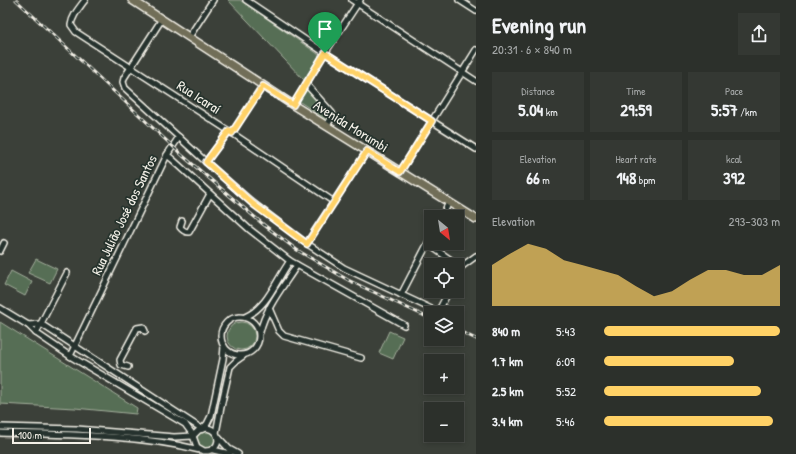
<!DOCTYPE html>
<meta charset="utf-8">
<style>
:root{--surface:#2c302b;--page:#343833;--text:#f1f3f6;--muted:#a6a9a9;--line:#484b47;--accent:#ffd166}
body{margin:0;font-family:"Patrick Hand",sans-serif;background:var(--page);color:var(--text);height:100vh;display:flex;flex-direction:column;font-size:15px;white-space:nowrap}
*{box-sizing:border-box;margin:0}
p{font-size:13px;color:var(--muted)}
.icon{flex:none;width:22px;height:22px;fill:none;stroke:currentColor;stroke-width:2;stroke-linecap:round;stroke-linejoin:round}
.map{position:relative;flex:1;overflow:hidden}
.side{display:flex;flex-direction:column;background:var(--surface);width:320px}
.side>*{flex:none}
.needle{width:26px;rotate:150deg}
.fabs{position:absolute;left:424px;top:210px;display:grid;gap:8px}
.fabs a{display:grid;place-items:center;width:40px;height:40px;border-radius:0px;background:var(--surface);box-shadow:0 2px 6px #0003,0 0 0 1px var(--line);font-size:20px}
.scale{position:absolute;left:12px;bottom:10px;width:79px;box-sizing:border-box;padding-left:4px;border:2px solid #f4f1e8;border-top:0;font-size:11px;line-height:14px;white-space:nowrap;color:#f4f1e8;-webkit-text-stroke:3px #26332d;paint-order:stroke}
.pin{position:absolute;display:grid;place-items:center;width:34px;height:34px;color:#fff;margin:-41px -17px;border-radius:50% 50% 50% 0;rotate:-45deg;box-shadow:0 0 4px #0007}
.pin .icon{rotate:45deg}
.round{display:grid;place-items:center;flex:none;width:42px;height:42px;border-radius:0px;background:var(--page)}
.summary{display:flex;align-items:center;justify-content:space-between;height:68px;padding:0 16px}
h1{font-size:22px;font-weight:700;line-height:30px}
.stats{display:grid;grid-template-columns:repeat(3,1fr);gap:6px;height:68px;padding:4px 16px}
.stats div{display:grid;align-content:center;border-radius:0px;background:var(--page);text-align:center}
.stats b{font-size:17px;font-weight:700}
.stats small{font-size:11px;font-weight:400}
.stats p{font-size:11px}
.chart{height:112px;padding:8px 16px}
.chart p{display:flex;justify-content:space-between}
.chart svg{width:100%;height:72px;margin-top:4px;fill:var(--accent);opacity:.7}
ul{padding:0 16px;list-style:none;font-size:13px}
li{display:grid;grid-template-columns:64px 48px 1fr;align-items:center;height:30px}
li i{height:10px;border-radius:5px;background:var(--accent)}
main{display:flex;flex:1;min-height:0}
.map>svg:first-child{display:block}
.green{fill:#566e54;stroke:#a5b09e}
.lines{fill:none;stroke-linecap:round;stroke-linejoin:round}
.minor-casing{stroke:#f4f1e8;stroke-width:8}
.major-casing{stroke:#f4f1e8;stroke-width:10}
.minor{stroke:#26332d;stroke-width:5}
.major{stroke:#716e59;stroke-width:7}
.rail-casing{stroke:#f4f1e8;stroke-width:3}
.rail{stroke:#26332d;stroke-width:1.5;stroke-dasharray:4.5;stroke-linecap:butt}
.route-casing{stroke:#fff;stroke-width:8}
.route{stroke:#ffd166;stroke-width:5}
.labels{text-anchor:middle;stroke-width:3.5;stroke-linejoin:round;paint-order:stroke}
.street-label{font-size:14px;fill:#f4f1e8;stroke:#26332d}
</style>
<main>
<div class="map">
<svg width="476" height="454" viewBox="0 0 476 454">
<rect width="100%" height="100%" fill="#3b4039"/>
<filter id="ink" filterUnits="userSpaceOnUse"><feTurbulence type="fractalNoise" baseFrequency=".025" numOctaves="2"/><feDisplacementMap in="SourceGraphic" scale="8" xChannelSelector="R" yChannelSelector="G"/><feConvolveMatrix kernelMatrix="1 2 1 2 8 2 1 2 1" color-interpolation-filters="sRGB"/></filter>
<g filter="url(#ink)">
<g class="green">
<polygon points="228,0 240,0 318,54 319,57 304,80"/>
<polygon points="307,87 330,115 327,120 300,102 299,98"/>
<polygon points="36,259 57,269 50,283 28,273"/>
<polygon points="11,271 32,282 25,296 4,285"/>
<polygon points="0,322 137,408 136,414 75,408 0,404"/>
<circle cx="241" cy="336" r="14"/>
<polygon points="389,331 403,337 393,359 379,353"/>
<circle cx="206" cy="440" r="9"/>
</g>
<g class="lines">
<defs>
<g id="minor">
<path d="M85,0C79,8 72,16 71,25L76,32L232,133L334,202"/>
<polyline points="246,0 325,53 476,149"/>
<polyline points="352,0 476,81"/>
<polyline points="459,0 476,11"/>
<polyline points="162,19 124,78 123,82 125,88 206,162 253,203 303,241 344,268 438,312 449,291"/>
<polyline points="189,37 213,0"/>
<polyline points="306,84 332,113 333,116 327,125"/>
<polyline points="293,105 325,53 360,0"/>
<polyline points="232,133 263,85"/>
<polyline points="167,155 179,137"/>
<polyline points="206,162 229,131"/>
<polyline points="400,172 476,50"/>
<polyline points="442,217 449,202"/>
<path d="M182,221L180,227C183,231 185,232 189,232L210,194"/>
<polyline points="307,243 367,151"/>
<polyline points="428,244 461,267"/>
<polyline points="0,251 4,243"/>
<polyline points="457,275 461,267 476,256"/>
<polyline points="401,295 431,237"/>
<polyline points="0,308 28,325 36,333 70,356 185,424 193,435"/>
<polyline points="269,308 279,331 284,336 361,358"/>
<circle cx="240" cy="336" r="19"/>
<path d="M245,317C268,307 276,280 290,261"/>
<polyline points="28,325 41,324 202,429"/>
<path d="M260,332C266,307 283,287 297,265"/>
<polyline points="36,333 67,273"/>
<polyline points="70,356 167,155 172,159 249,229 290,261 404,325"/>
<polyline points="128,367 121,365 120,360 137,328 143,327 145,331"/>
<polyline points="0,427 77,429 174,437 193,436"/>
<polyline points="203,428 207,424 211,416 223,359 224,346"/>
<path d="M207,428C223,431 221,452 204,451L197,447L193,436L199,430Z"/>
<path d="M0,433C66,435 135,434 200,450"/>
<polyline points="216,433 222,402 230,367 236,361 243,356"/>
<polyline points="218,437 229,449 238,454"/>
<polyline points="213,450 230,454"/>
</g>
<polyline id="major" points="132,0 293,105 476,219"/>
</defs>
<use href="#minor" class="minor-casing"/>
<use href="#major" class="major-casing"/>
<use href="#minor" class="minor"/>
<use href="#major" class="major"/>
<defs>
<g id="rail">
<polyline points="16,0 183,156 264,225 297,250 348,280 431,319"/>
<polyline points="457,330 476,339"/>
</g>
</defs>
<use href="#rail" class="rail-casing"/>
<use href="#rail" class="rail"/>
</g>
</g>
<g class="lines" filter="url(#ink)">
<defs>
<polygon id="route" points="325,53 432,121 400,172 367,151 307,244 253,204 206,162 229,131 232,133 263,86 293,105"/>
</defs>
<use href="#route" class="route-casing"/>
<use href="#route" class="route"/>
</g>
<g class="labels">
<g class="street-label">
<text transform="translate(199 97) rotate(33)" y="5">Rua Icaraí</text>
<text transform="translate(351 126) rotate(32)" y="5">Avenida Morumbi</text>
<text transform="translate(124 215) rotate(-64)" y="5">Rua Julião José dos Santos</text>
</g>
</g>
</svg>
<div class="fabs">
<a><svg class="needle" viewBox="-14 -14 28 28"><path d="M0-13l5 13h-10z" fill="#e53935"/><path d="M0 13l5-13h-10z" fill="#a6a9a9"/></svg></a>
<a><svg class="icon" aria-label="locate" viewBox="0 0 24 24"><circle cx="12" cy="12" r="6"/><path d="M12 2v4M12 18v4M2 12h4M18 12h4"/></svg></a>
<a><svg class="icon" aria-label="layers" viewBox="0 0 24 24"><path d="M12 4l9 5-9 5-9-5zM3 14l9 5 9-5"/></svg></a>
<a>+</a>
<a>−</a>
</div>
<div class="scale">100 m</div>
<div class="pin" style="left:325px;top:53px;background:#1e9e55"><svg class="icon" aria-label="arrive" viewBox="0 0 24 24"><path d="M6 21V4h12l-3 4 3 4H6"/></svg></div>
</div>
<section class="side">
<div class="summary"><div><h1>Evening run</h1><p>20:31 · 6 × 840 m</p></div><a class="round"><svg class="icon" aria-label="share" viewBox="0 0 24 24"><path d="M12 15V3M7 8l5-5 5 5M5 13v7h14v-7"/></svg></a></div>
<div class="stats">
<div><p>Distance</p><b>5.04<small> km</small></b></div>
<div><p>Time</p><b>29:59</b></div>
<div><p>Pace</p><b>5:57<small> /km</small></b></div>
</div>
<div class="stats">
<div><p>Elevation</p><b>66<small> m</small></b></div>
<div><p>Heart rate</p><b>148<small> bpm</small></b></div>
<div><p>kcal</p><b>392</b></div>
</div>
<div class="chart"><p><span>Elevation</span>293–303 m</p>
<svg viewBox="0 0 160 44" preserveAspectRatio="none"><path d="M0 44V19L10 12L20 6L30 9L40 16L50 19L60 22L70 25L80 32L90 38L100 35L110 28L120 22L130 22L140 25L150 25L160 19V44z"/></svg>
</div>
<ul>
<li><b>840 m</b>5:43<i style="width:100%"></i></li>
<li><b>1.7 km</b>6:09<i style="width:74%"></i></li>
<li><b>2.5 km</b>5:52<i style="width:89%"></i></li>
<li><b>3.4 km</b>5:46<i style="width:96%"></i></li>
</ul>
</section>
</main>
